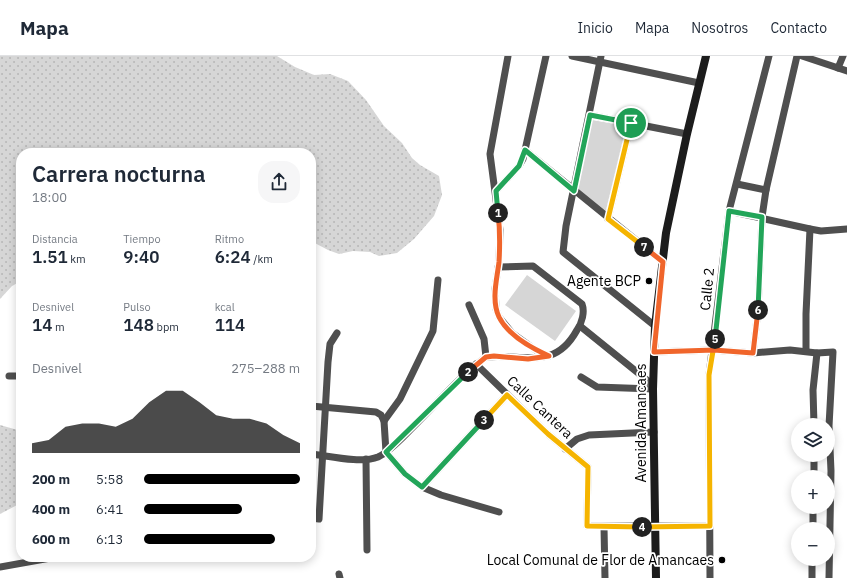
<!DOCTYPE html>
<html lang="es">
<meta charset="utf-8">
<style>
:root{--surface:#fff;--page:#f6f6f7;--text:#1f2937;--muted:#747a83;--line:#e0e1e3;--accent:#000}
body{margin:0;font-family:"IBM Plex Sans",sans-serif;background:var(--page);color:var(--text);height:100vh;display:flex;flex-direction:column;font-size:15px;white-space:nowrap}
*{box-sizing:border-box;margin:0}
p{font-size:13px;color:var(--muted)}
.icon{flex:none;width:22px;height:22px;fill:none;stroke:currentColor;stroke-width:2;stroke-linecap:round;stroke-linejoin:round}
.map{position:relative;flex:1;overflow:hidden}
.panel{position:absolute;left:16px;top:92px;width:300px;height:414px;display:flex;flex-direction:column;background:var(--surface);border-radius:16px;box-shadow:0 2px 10px #0003}
.panel>*{flex:none}
.fabs{position:absolute;left:791px;top:362px;display:grid;gap:8px}
.fabs a{display:grid;place-items:center;width:44px;height:44px;border-radius:50%;background:var(--surface);box-shadow:0 2px 10px #0003;font-size:20px}
.pin{position:absolute;display:grid;place-items:center;width:34px;height:34px;color:#fff;margin:-17px;border:2px solid #fff;border-radius:50%;box-shadow:0 1px 4px #0007}
.km{position:absolute;width:20px;height:20px;margin:-10px;border-radius:50%;background:#222;color:#fff;font-size:11px;line-height:20px;text-align:center}
.round{display:grid;place-items:center;flex:none;width:42px;height:42px;border-radius:16px;background:var(--page)}
.summary{display:flex;align-items:center;justify-content:space-between;height:68px;padding:0 16px}
h1{font-size:22px;font-weight:600;line-height:30px}
.figures{display:grid;grid-template-columns:repeat(3,1fr);gap:6px;height:68px;padding:4px 16px}
.figures div{display:grid;align-content:center}
.figures b{font-size:17px;font-weight:600}
.figures small{font-size:11px;font-weight:400}
.figures p{font-size:11px}
.chart{height:112px;padding:8px 16px}
.chart p{display:flex;justify-content:space-between}
.chart svg{width:100%;height:72px;margin-top:4px;fill:var(--accent);opacity:.7}
ul{padding:0 16px;list-style:none;font-size:13px}
li{display:grid;grid-template-columns:64px 48px 1fr;align-items:center;height:30px}
li i{height:10px;border-radius:5px;background:var(--accent)}
header{display:flex;align-items:center;gap:24px;box-sizing:border-box;height:56px;padding:0 20px;background:var(--surface);border-bottom:1px solid var(--line)}
header strong{font-size:19px}
nav{display:flex;gap:22px;margin-inline-start:auto;font-size:14px}
.map>svg:first-child{display:block}
.grass{fill:url(#grass-dots)}
.green{fill:#d6d6d6}
.lines{fill:none;stroke-linecap:round;stroke-linejoin:round}
.street{stroke:#4f4f4f;stroke-width:7}
.secondary{stroke:#1c1c1c;stroke-width:8}
.split-1-casing{stroke:#fff;stroke-width:8}
.split-2-casing{stroke:#fff;stroke-width:8}
.split-3-casing{stroke:#fff;stroke-width:8}
.split-4-casing{stroke:#fff;stroke-width:8}
.split-5-casing{stroke:#fff;stroke-width:8}
.split-6-casing{stroke:#fff;stroke-width:8}
.split-7-casing{stroke:#fff;stroke-width:8}
.split-8-casing{stroke:#fff;stroke-width:8}
.split-1{stroke:#22a559;stroke-width:5}
.split-2{stroke:#f0652b;stroke-width:5}
.split-3{stroke:#22a559;stroke-width:5}
.split-4{stroke:#f5b400;stroke-width:5}
.split-5{stroke:#f5b400;stroke-width:5}
.split-6{stroke:#22a559;stroke-width:5}
.split-7{stroke:#f0652b;stroke-width:5}
.split-8{stroke:#f5b400;stroke-width:5}
.poi-dot{fill:#000;stroke:#fff;stroke-width:1.5}
.labels{text-anchor:middle;stroke-width:3.5;stroke-linejoin:round;paint-order:stroke}
.poi-label{font-size:14px;fill:#000;stroke:#fff;text-anchor:end}
.street-label{font-size:14px;fill:#000;stroke:#fff}
</style>
<header>
<strong>Mapa</strong>
<nav><a>Inicio</a><a>Mapa</a><a>Nosotros</a><a>Contacto</a></nav>
</header>
<div class="map">
<svg width="847" height="522" viewBox="0 0 847 522">
<defs>
<pattern id="grass-dots" width="8" height="8" patternUnits="userSpaceOnUse"><rect width="8" height="8" fill="#d6d6d6"/><path d="M2 2h.1M6 6h.1" fill="none" stroke="#b6b6b6" stroke-width="1.8" stroke-linecap="round"/></pattern>
</defs>
<rect width="100%" height="100%" fill="#fff"/>
<g class="grass">
<polygon points="0,0 277,0 295,11 314,19 330,18 348,25 366,44 384,70 402,87 412,102 420,109 439,120 442,139 434,160 414,183 397,197 379,200 370,196 353,195 339,198 328,194 311,185 311,97 21,97 21,225 12,230 0,243"/>
<polygon points="0,369 21,375 21,447 0,458"/>
</g>
<g class="green">
<polygon points="592,64 627,70 606,155 578,134"/>
<polygon points="527,219 576,255 555,285 505,249"/>
</g>
<g class="lines">
<g class="street">
<polyline points="508,0 490,98 500,174 499,206 495,233 496,253 499,261 512,277 537,295 549,300"/>
<polyline points="572,0 699,27"/>
<polyline points="601,0 566,170 563,196 655,270"/>
<polyline points="802,0 847,15"/>
<polyline points="838,12 843,0"/>
<polyline points="590,59 687,78"/>
<polyline points="525,94 663,206"/>
<polyline points="737,128 766,134"/>
<polyline points="496,135 519,110 523,103 546,0"/>
<polyline points="729,155 810,173 821,175 847,173"/>
<polyline points="608,163 631,67"/>
<polyline points="438,224 433,275 400,343 384,365 386,396 405,418 422,431 441,439 499,456"/>
<polyline points="469,249 484,283 486,301"/>
<polyline points="580,270 653,329"/>
<polyline points="806,295 806,258 810,173"/>
<polyline points="654,296 713,294 753,297 790,294 817,297 833,296 829,370 831,415 829,522"/>
<polyline points="753,297 758,254 762,161 766,134 797,0"/>
<polyline points="476,308 548,378 588,411 587,470 710,470"/>
<polyline points="9,320 21,320"/>
<polyline points="581,321 597,331 653,333"/>
<polyline points="311,350 376,356 381,359 384,365"/>
<polyline points="814,369 813,334 817,297"/>
<polyline points="565,393 577,383 589,379 654,376"/>
<path d="M311,398C329,400 361,408 378,401C391,395 403,381 413,371C437,347 459,321 486,301C523,297 554,316 577,274C582,267 585,256 582,248L533,210L498,211"/>
<polyline points="366,403 367,494"/>
<polyline points="814,421 814,399"/>
<polyline points="422,431 507,339"/>
<polyline points="311,462 319,463 328,306 330,288 337,277"/>
<polyline points="604,471 605,522"/>
<polyline points="813,473 813,451"/>
<polyline points="812,503 812,522"/>
<polyline points="0,511 56,501"/>
<polyline points="339,518 340,522"/>
<polyline points="710,522 709,319 729,155 769,0"/>
</g>
<polyline class="secondary" points="656,522 653,333 655,270 666,177 687,78 706,0"/>
</g>
<g class="lines">
<defs>
<polyline id="split-1" points="498,157 496,135 519,110 525,94 574,135 590,59 631,67"/>
<path id="split-2" d="M468,316L486,301L494,300L528,303L549,300C531,292 508,279 499,261C491,244 497,223 499,206C500,189 500,173 498,157"/>
<polyline id="split-3" points="468,316 386,396 405,418 422,431 484,364"/>
<polyline id="split-4" points="484,364 507,339 548,378 588,411 587,470 642,471"/>
<polyline id="split-5" points="642,471 710,470 709,319 715,283"/>
<polyline id="split-6" points="715,283 729,155 762,161 758,254"/>
<polyline id="split-7" points="644,191 663,206 654,296 714,294 753,297 758,254"/>
<polyline id="split-8" points="631,67 608,163 644,191"/>
</defs>
<use href="#split-1" class="split-1-casing"/>
<use href="#split-2" class="split-2-casing"/>
<use href="#split-3" class="split-3-casing"/>
<use href="#split-4" class="split-4-casing"/>
<use href="#split-5" class="split-5-casing"/>
<use href="#split-6" class="split-6-casing"/>
<use href="#split-7" class="split-7-casing"/>
<use href="#split-8" class="split-8-casing"/>
<use href="#split-1" class="split-1"/>
<use href="#split-2" class="split-2"/>
<use href="#split-3" class="split-3"/>
<use href="#split-4" class="split-4"/>
<use href="#split-5" class="split-5"/>
<use href="#split-6" class="split-6"/>
<use href="#split-7" class="split-7"/>
<use href="#split-8" class="split-8"/>
</g>
<g class="poi-dot">
<circle cx="649" cy="225" r="4"/>
<circle cx="722" cy="504" r="4"/>
</g>
<g class="labels">
<g class="poi-label">
<text x="641" y="230">Agente BCP</text>
<text x="714" y="509">Local Comunal de Flor de Amancaes</text>
</g>
<g class="street-label">
<text transform="translate(707 233) rotate(-84)" y="5">Calle 2</text>
<text transform="translate(540 351) rotate(43)" y="5">Calle Cantera</text>
<text transform="translate(641 367) rotate(-90)" y="5">Avenida Amancaes</text>
</g>
</g>
</svg>
<div class="fabs">
<a><svg class="icon" aria-label="layers" viewBox="0 0 24 24"><path d="M12 4l9 5-9 5-9-5zM3 14l9 5 9-5"/></svg></a>
<a>+</a>
<a>−</a>
</div>
<div class="pin" style="left:631px;top:67px;background:#1e9e55"><svg class="icon" aria-label="arrive" viewBox="0 0 24 24"><path d="M6 21V4h12l-3 4 3 4H6"/></svg></div>
<b class="km" style="left:498px;top:157px">1</b>
<b class="km" style="left:468px;top:316px">2</b>
<b class="km" style="left:484px;top:364px">3</b>
<b class="km" style="left:642px;top:471px">4</b>
<b class="km" style="left:715px;top:283px">5</b>
<b class="km" style="left:758px;top:254px">6</b>
<b class="km" style="left:644px;top:191px">7</b>
<section class="panel">
<div class="summary"><div><h1>Carrera nocturna</h1><p>18:00</p></div><a class="round"><svg class="icon" aria-label="share" viewBox="0 0 24 24"><path d="M12 15V3M7 8l5-5 5 5M5 13v7h14v-7"/></svg></a></div>
<div class="figures">
<div><p>Distancia</p><b>1.51<small> km</small></b></div>
<div><p>Tiempo</p><b>9:40</b></div>
<div><p>Ritmo</p><b>6:24<small> /km</small></b></div>
</div>
<div class="figures">
<div><p>Desnivel</p><b>14<small> m</small></b></div>
<div><p>Pulso</p><b>148<small> bpm</small></b></div>
<div><p>kcal</p><b>114</b></div>
</div>
<div class="chart"><p><span>Desnivel</span>275–288 m</p>
<svg viewBox="0 0 160 44" preserveAspectRatio="none"><path d="M0 44V38L10 36L20 28L30 26L40 26L50 28L60 23L70 13L80 6L90 6L100 13L110 21L120 23L130 23L140 26L150 33L160 38V44z"/></svg>
</div>
<ul>
<li><b>200 m</b>5:58<i style="width:100%"></i></li>
<li><b>400 m</b>6:41<i style="width:63%"></i></li>
<li><b>600 m</b>6:13<i style="width:84%"></i></li>
</ul>
</section>
</div>
